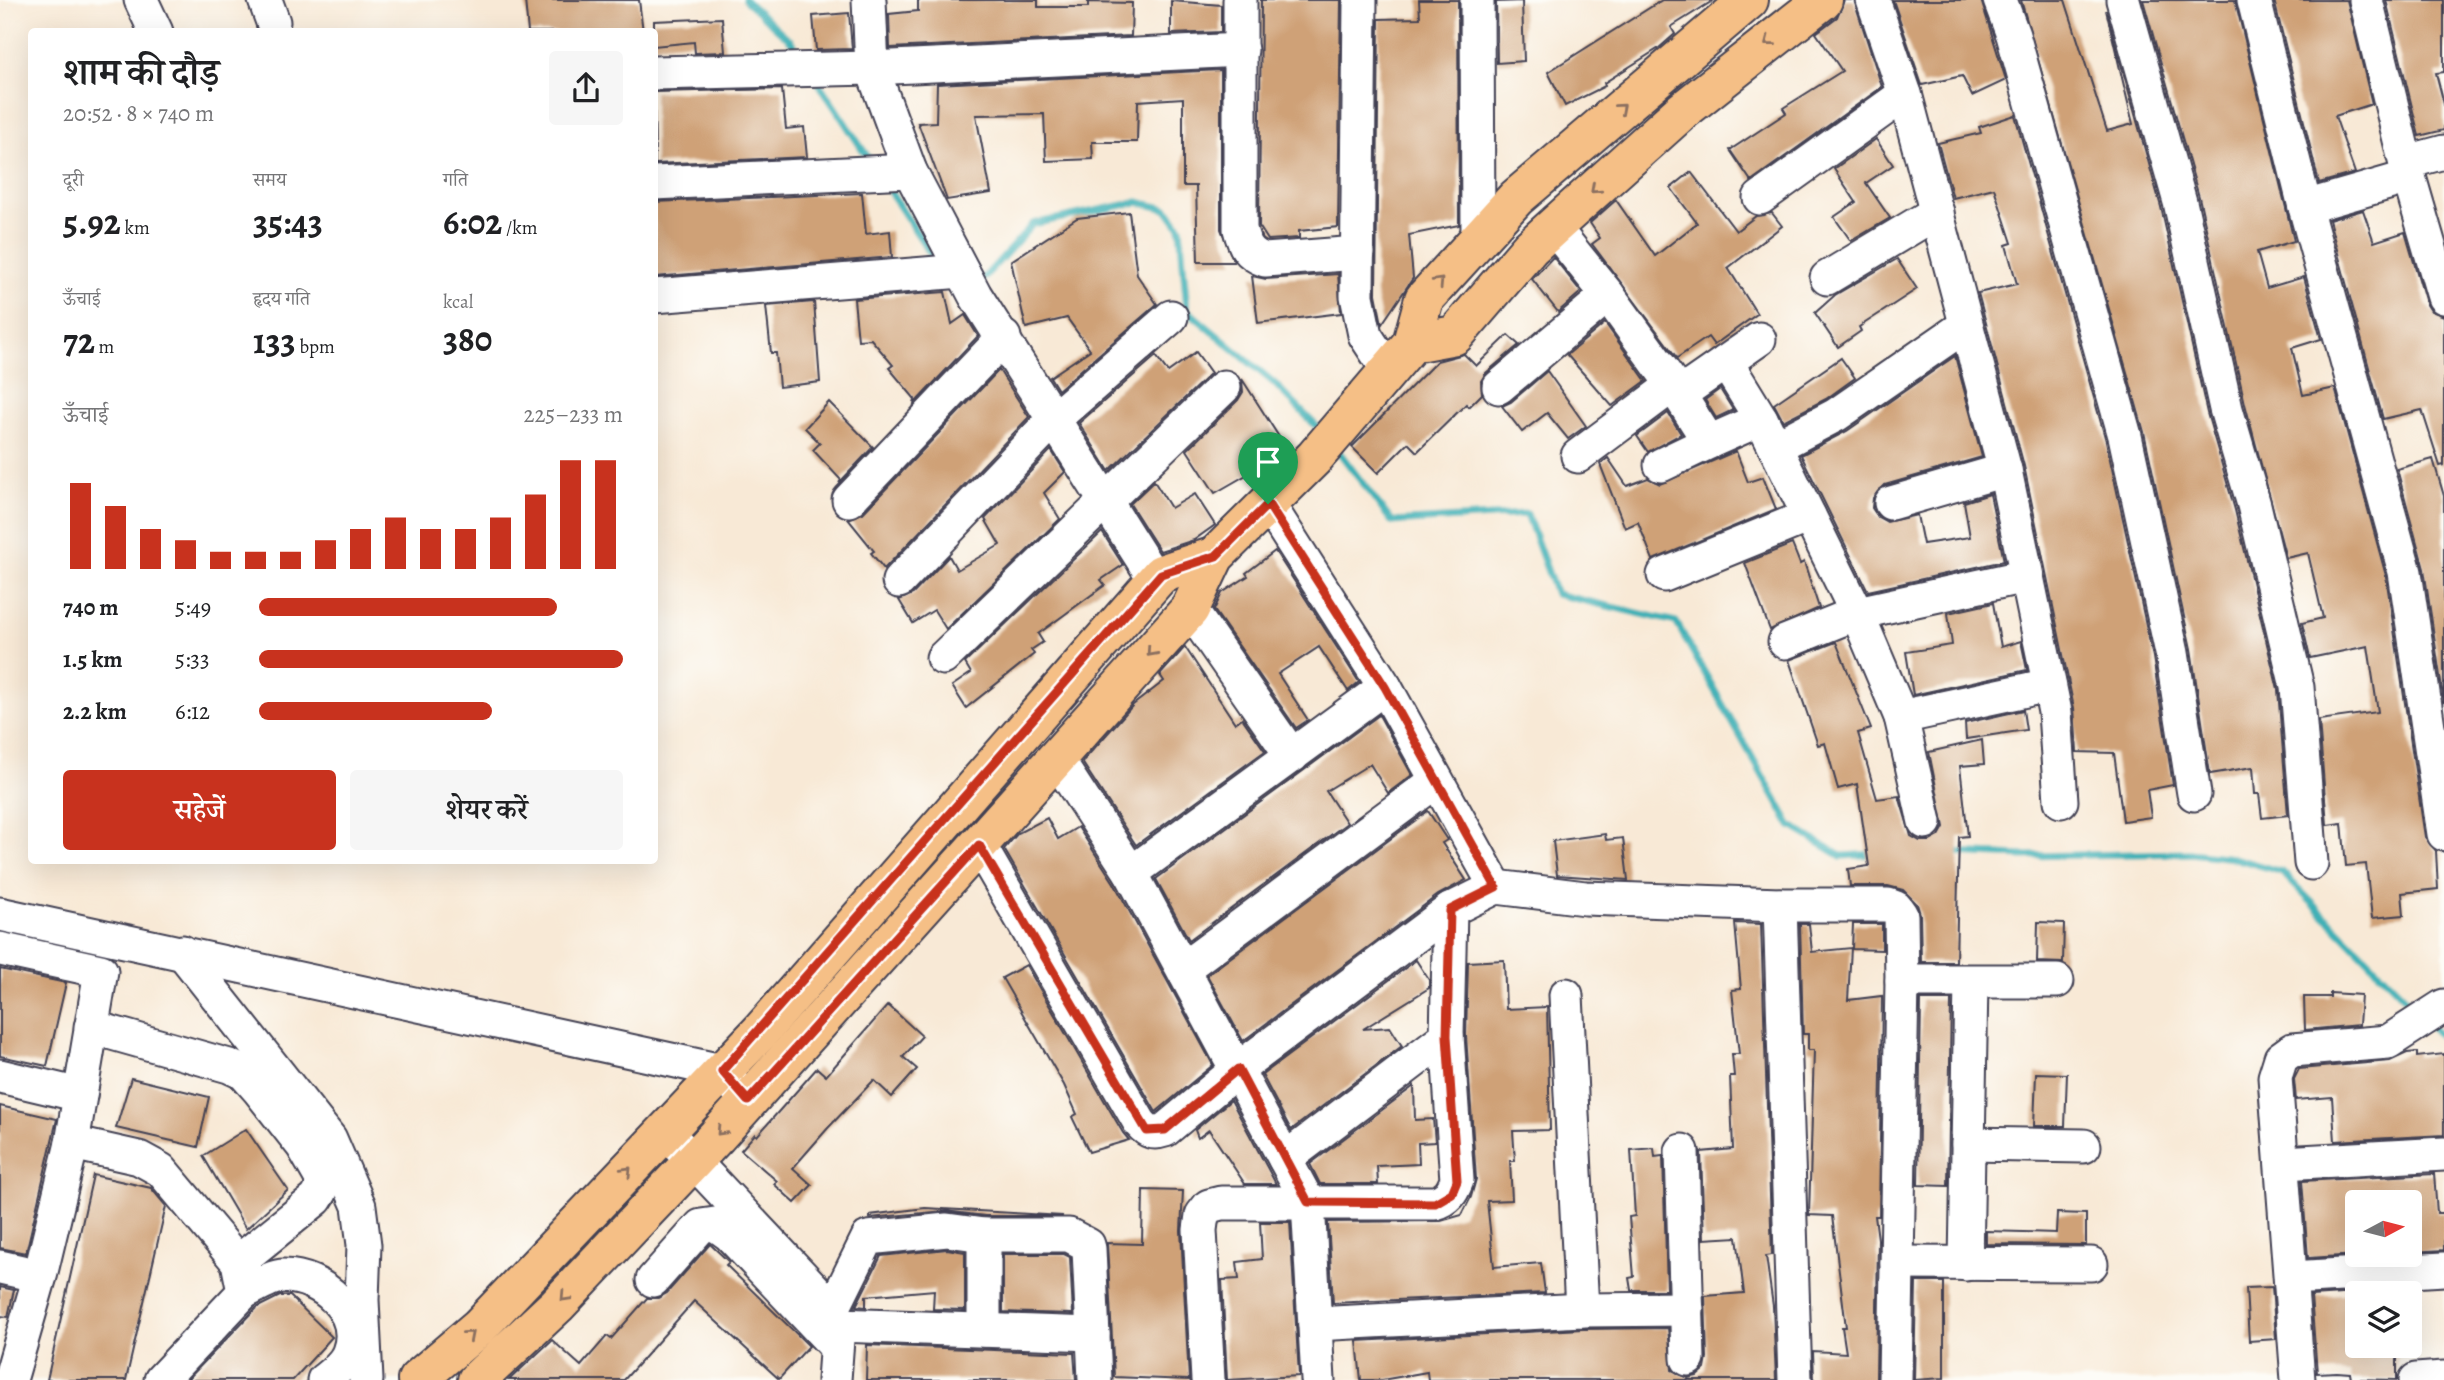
<!DOCTYPE html>
<html lang="hi">
<meta charset="utf-8">
<style>
:root{--surface:#fff;--page:#f6f6f6;--text:#202124;--muted:#757577;--accent:#c8321e}
body{margin:0;font-family:Alegreya,"Noto Serif Devanagari",serif;background:var(--page);color:var(--text);height:100vh;display:flex;flex-direction:column;font-size:26px;white-space:nowrap}
*{box-sizing:border-box;margin:0}
p{font-size:23px;color:var(--muted)}
.icon{flex:none;width:38px;height:38px;fill:none;stroke:currentColor;stroke-width:2;stroke-linecap:round;stroke-linejoin:round}
.map{position:relative;flex:1;overflow:hidden}
.details{position:absolute;left:28px;top:28px;width:630px;height:836px;display:flex;flex-direction:column;background:var(--surface);border-radius:7px;box-shadow:0 7px 28px #0002}
.details>*{flex:none}
.needle{width:46px;rotate:83deg}
.controls{position:absolute;left:2345px;top:1190px;display:grid;gap:14px}
.controls a{display:grid;place-items:center;width:77px;height:77px;border-radius:7px;background:var(--surface);box-shadow:0 7px 28px #0002;font-size:35px}
.pin{position:absolute;display:grid;place-items:center;width:60px;height:60px;color:#fff;margin:-72px -30px;border-radius:50% 50% 50% 0;rotate:-45deg;box-shadow:0 0 7px #0007}
.pin .icon{rotate:45deg}
.round{display:grid;place-items:center;flex:none;width:74px;height:74px;border-radius:7px;background:var(--page)}
.overview{display:flex;align-items:center;justify-content:space-between;height:119px;padding:0 35px}
h1{font-size:38px;font-weight:600;line-height:52px}
.stats{display:grid;grid-template-columns:repeat(3,1fr);gap:10px;height:119px;padding:7px 35px}
.stats div{display:grid;align-content:center}
.stats b{font-size:35px;font-weight:600}
.stats small{font-size:19px;font-weight:400}
.stats p{font-size:19px}
.chart{height:196px;padding:14px 35px}
.chart p{display:flex;justify-content:space-between}
.chart svg{width:100%;height:126px;margin-top:7px;stroke:var(--accent);stroke-width:6}
.primary-button{display:flex;gap:14px;margin-top:auto;padding:14px 35px}
.primary-button a{flex:1;height:80px;border-radius:7px;background:var(--accent);color:#fff;font-size:28px;font-weight:600;line-height:80px;text-align:center}
.primary-button a+a{background:var(--page);color:var(--text)}
ul{padding:0 35px;list-style:none;font-size:23px}
li{display:grid;grid-template-columns:112px 84px 1fr;align-items:center;height:52px}
li i{height:18px;border-radius:9px;background:var(--accent)}
.map>svg:first-child{display:block}
.lines{fill:none;stroke-linecap:round;stroke-linejoin:round}
.stream{stroke:#3fb0b6;stroke-width:7}
.building{fill:#cfa177}
.minor-casing{stroke:#424052;stroke-width:37}
.major-casing{stroke:#424052;stroke-width:42}
.minor{stroke:#fff;stroke-width:33}
.major{stroke:#f5bf86;stroke-width:38}
.oneway{stroke:#8c7060}
.route-casing{stroke:#fff;stroke-width:14}
.route{stroke:#c8321e;stroke-width:9}
</style>
<div class="map">
<svg width="2444" height="1380" viewBox="0 0 2444 1380">
<rect width="100%" height="100%" fill="#fdfcf7"/>
<filter id="ink" filterUnits="userSpaceOnUse"><feTurbulence type="fractalNoise" baseFrequency=".0143" numOctaves="2"/><feDisplacementMap in="SourceGraphic" scale="14" xChannelSelector="R" yChannelSelector="G"/><feConvolveMatrix kernelMatrix="1 2 1 2 8 2 1 2 1" color-interpolation-filters="sRGB"/></filter>
<filter id="wash" filterUnits="userSpaceOnUse"><feTurbulence type="fractalNoise" baseFrequency=".00686" numOctaves="4" result="noise"/><feDisplacementMap in="SourceGraphic" scale="28" xChannelSelector="R" yChannelSelector="G"/><feGaussianBlur stdDeviation="1.57" result="paint"/><feColorMatrix in="noise" values="0 0 0 0 0 0 0 0 0 0 0 0 0 0 0 0 0 1.4 0 .05"/><feComposite in="paint" operator="in"/></filter>
<g filter="url(#wash)">
<rect width="100%" height="100%" fill="#f8e9d6"/>
<g class="lines">
<g class="stream">
<polyline points="745,0 791,41 803,60"/>
<polyline points="816,79 871,162"/>
<polyline points="883,181 938,265"/>
<polyline points="980,282 1033,224 1138,202 1167,209 1180,227 1187,310 1274,383 1321,431"/>
<polyline points="1336,448 1392,522 1527,514 1556,594 1676,622 1791,826 1841,856 1877,854"/>
<polyline points="1952,853 2023,856 2190,853 2234,858 2282,872 2418,1011"/>
<polyline points="2430,1025 2444,1040"/>
</g>
</g>
<g id="blocks">
<g class="building">
<polygon points="525,0 639,0 643,32 528,32"/>
<polygon points="918,0 1038,0 1038,7 1088,7 1088,2 1132,3 1131,36 890,48 889,14 918,11"/>
<polygon points="1261,0 1341,0 1338,227 1299,231 1299,238 1268,240 1259,226"/>
<polygon points="1419,0 1458,0 1459,225 1409,235 1413,278 1382,324 1376,294 1379,19 1420,18"/>
<polygon points="1662,0 1714,0 1671,27 1675,34 1659,48 1604,83 1605,86 1565,106 1548,72"/>
<polygon points="1844,0 1854,0 1882,87 1751,181 1730,150 1786,113 1783,108 1842,71 1816,33 1837,17"/>
<polygon points="1893,0 1981,0 2006,80 1972,96 1962,76 1922,85"/>
<polygon points="2021,0 2065,0 2107,131 2133,124 2106,10 2161,207 2207,413 2235,510 2278,690 2288,815 2262,818 2259,794 2255,794 2253,767 2210,774 2191,649 2144,432"/>
<polygon points="2143,0 2235,0 2294,241 2257,252 2267,288 2304,277 2321,339 2292,348 2303,395 2335,388 2386,576 2425,837 2436,851 2438,889 2402,893 2404,915 2372,918 2366,864 2346,866 2342,823 2327,825 2319,720 2378,712 2368,646 2310,658 2302,623 2323,618 2308,553 2286,558 2245,404 2199,197"/>
<polygon points="2274,0 2347,0 2372,104 2335,116 2355,173 2319,183"/>
<polygon points="2386,0 2444,0 2444,72 2436,73 2444,104 2444,130 2419,136"/>
<polygon points="1171,1 1221,5 1221,32 1171,34"/>
<polygon points="1522,1 1524,61 1497,63 1496,2"/>
<polygon points="849,13 852,49 816,50 813,16"/>
<polygon points="722,18 725,52 695,53 694,42 654,46 654,21"/>
<polygon points="1221,70 1221,229 1234,262 1198,262 1196,186 1183,186 1183,98 1138,101 1137,142 1092,142 1093,159 1046,161 1044,114 976,115 991,193 947,200 918,123 936,122 937,84"/>
<polygon points="782,89 786,129 804,127 807,157 655,164 654,92"/>
<polygon points="2015,115 2106,441 2153,657 2173,785 2147,790 2151,817 2123,821 2114,753 2077,752 2074,708 2024,466 1978,293 2017,284 2006,245 2012,243 1994,188 1953,198 1938,143 1981,133 1979,127"/>
<polygon points="1876,139 1893,165 1866,183 1890,218 1851,241 1834,217 1856,202 1834,169"/>
<polygon points="1691,172 1736,231 1756,216 1772,213 1782,226 1728,268 1757,314 1714,345 1708,337 1677,358 1592,244 1600,238 1590,223 1616,200 1655,256 1697,223 1671,188"/>
<polygon points="862,193 866,234 890,231 892,257 655,277 654,202"/>
<polygon points="2363,210 2374,242 2405,232 2426,303 2431,311 2444,316 2444,465 2440,466 2422,410 2383,419 2329,220"/>
<polygon points="1129,212 1137,275 1157,304 1058,390 1050,377 1090,350 1067,318 1026,328 1011,261 1077,218"/>
<polygon points="1553,257 1581,292 1558,312 1532,279"/>
<polygon points="1897,259 1917,289 1859,327 1861,331 1838,347 1815,313 1835,295"/>
<polygon points="1338,274 1341,313 1258,323 1252,276 1266,279"/>
<polygon points="945,292 952,324 965,315 978,336 914,404 915,399 889,368 893,365 871,339 858,340 854,299"/>
<polygon points="814,302 820,382 779,387 776,353 771,353 766,306"/>
<polygon points="1605,323 1646,381 1612,406 1567,355"/>
<polygon points="1508,335 1519,345 1486,373 1481,381 1482,394 1469,407 1466,404 1417,452 1408,443 1378,473 1352,447 1437,361 1464,354 1476,366"/>
<polygon points="1196,352 1211,373 1109,471 1079,423 1156,356 1168,372"/>
<polygon points="1955,356 1982,457 1885,485 1873,498 1872,508 1878,517 1887,522 1917,515 1923,544 1970,537 1964,502 1990,494 2004,561 1868,591 1801,455 1847,431"/>
<polygon points="1841,358 1855,378 1826,399 1783,421 1774,404"/>
<polygon points="999,370 1029,417 884,569 871,553 874,551 848,519 863,513"/>
<polygon points="1547,371 1586,426 1568,439 1547,413 1522,432 1502,406 1511,402"/>
<polygon points="1242,379 1288,451 1215,493 1187,450 1238,400 1243,392"/>
<polygon points="1720,389 1733,410 1716,418 1705,400"/>
<polygon points="829,402 873,447 839,483 841,480 813,450 820,443 805,428"/>
<polygon points="1668,413 1681,434 1648,452 1637,436"/>
<polygon points="1051,450 1065,472 1044,493 1060,519 946,629 934,610 913,623 899,600 913,594 949,556 957,570 1000,545 985,519"/>
<polygon points="1736,451 1748,482 1763,477 1776,509 1653,560 1638,522 1625,528 1600,464 1608,458 1627,486 1648,478 1660,484"/>
<polygon points="2433,459 2444,496 2444,703 2424,569 2397,469"/>
<polygon points="1154,481 1171,508 1195,494 1215,525 1194,540 1160,551 1130,504"/>
<polygon points="1102,532 1123,565 1101,580 1105,585 1038,634 1043,642 1031,650 1034,654 966,708 952,686 971,673 965,663"/>
<polygon points="1792,544 1800,564 1804,562 1819,608 1770,630 1745,563"/>
<polygon points="1275,551 1359,682 1348,691 1319,647 1278,674 1308,720 1296,728 1214,610 1222,593 1248,576 1246,573"/>
<polygon points="1993,603 2001,647 2021,641 2027,670 1913,695 1906,652 1952,645 1948,613"/>
<polygon points="1836,642 1871,729 1858,733 1877,799 1899,796 1911,836 1920,841 1930,841 1939,836 1944,827 1929,752 1982,740 1984,764 1960,766 1968,836 1959,837 1956,962 1921,962 1920,914 1917,904 1903,890 1888,886 1850,886 1848,869 1869,866 1857,784 1838,789 1825,743 1818,745 1789,660"/>
<polygon points="1185,647 1235,723 1242,718 1265,751 1136,845 1082,762 1133,705 1164,681 1160,675"/>
<polygon points="2023,710 2026,730 1966,739 1965,723"/>
<polygon points="1379,715 1412,775 1388,793 1370,764 1326,791 1347,823 1189,940 1156,879"/>
<polygon points="1428,811 1447,840 1442,843 1466,880 1438,895 1243,1041 1207,975"/>
<polygon points="1047,818 1058,839 1078,827 1114,883 1213,1065 1156,1112 1004,849 1018,833"/>
<polygon points="1605,834 1606,840 1623,838 1628,880 1557,875 1553,841"/>
<polygon points="2038,922 2064,923 2063,963 2037,962"/>
<polygon points="1735,923 1761,924 1772,1255 1766,1256 1773,1306 1776,1380 1428,1380 1427,1372 1382,1380 1361,1380 1357,1341 1583,1329 1668,1328 1672,1370 1688,1378 1697,1376 1705,1369 1707,1358 1705,1296 1744,1293 1737,1237 1704,1239 1701,1152 1733,1149 1730,1076 1734,1076 1732,1054 1739,1054 1732,990 1741,989"/>
<polygon points="1800,924 1809,924 1812,952 1851,948 1848,1000 1882,996 1879,1216 1875,1216 1878,1239 1876,1380 1814,1380 1813,1351 1846,1353 1842,1327 1846,1327 1832,1216 1809,1215 1814,1050 1808,1050 1808,1034 1803,1034"/>
<polygon points="1853,924 1882,924 1882,950 1852,949"/>
<polygon points="1416,960 1429,980 1429,988 1363,1029 1390,1027 1402,1046 1291,1130 1262,1075"/>
<polygon points="1504,960 1506,1009 1547,1007 1550,1130 1513,1131 1515,1161 1510,1161 1512,1200 1487,1201 1494,1267 1541,1263 1545,1293 1333,1303 1328,1222 1441,1221 1462,1215 1471,1197 1476,1179 1466,1036 1468,962"/>
<polygon points="1026,965 1123,1133 1129,1140 1089,1152 1072,1117 1077,1114 1064,1085 1002,978"/>
<polygon points="0,969 66,983 47,1066 0,1056"/>
<polygon points="2330,993 2361,995 2359,1025 2305,1030 2304,997 2330,997"/>
<polygon points="1921,1000 1951,1000 1948,1186 1918,1185"/>
<polygon points="888,1005 922,1036 903,1057 917,1069 892,1097 874,1080 828,1128 793,1168 812,1185 795,1203 774,1184 777,1181 741,1150 755,1134 757,1136 817,1068 826,1076"/>
<polygon points="2417,1052 2417,1057 2444,1054 2444,1135 2335,1141 2332,1097 2296,1100 2294,1079 2299,1069 2390,1061 2407,1053"/>
<polygon points="2036,1073 2067,1074 2065,1126 2034,1126"/>
<polygon points="131,1078 209,1097 198,1147 116,1128"/>
<polygon points="1414,1086 1415,1120 1433,1119 1435,1142 1418,1143 1419,1164 1377,1166 1378,1184 1320,1184 1310,1164"/>
<polygon points="1231,1100 1276,1184 1245,1184 1209,1130 1198,1138 1195,1130"/>
<polygon points="0,1106 57,1119 26,1253 0,1248"/>
<polygon points="246,1129 288,1190 246,1229 203,1156"/>
<polygon points="1654,1148 1655,1157 1663,1156 1667,1290 1631,1290 1629,1278 1634,1277 1629,1217 1635,1216 1631,1150"/>
<polygon points="2434,1174 2437,1213 2444,1213 2444,1250 2410,1252 2410,1202 2357,1202 2358,1255 2308,1258 2302,1181"/>
<polygon points="93,1175 151,1188 166,1206 126,1380 47,1380"/>
<polygon points="1143,1190 1183,1191 1181,1231 1189,1380 1114,1377 1107,1243 1142,1244"/>
<polygon points="925,1208 1063,1216 985,1216 945,1211 870,1218 870,1215"/>
<polygon points="2057,1213 2086,1214 2086,1245 1986,1244 1986,1231 2056,1233"/>
<polygon points="1260,1222 1290,1222 1299,1376 1227,1380 1222,1280 1239,1279 1237,1262 1262,1259"/>
<polygon points="710,1244 729,1262 726,1265 809,1346 779,1379 694,1301 624,1380 509,1380 552,1340 581,1366 607,1336 611,1339 647,1298 658,1298 667,1293"/>
<polygon points="947,1249 965,1252 965,1310 933,1309 934,1290 866,1296 866,1307 856,1306 881,1256"/>
<polygon points="1003,1254 1064,1254 1070,1257 1073,1314 1003,1312"/>
<polygon points="1916,1282 1944,1282 1944,1378 1914,1380"/>
<polygon points="0,1287 14,1290 8,1317 0,1316"/>
<polygon points="2272,1287 2276,1339 2249,1341 2246,1288"/>
<polygon points="2357,1293 2357,1346 2397,1346 2397,1380 2351,1379 2350,1373 2337,1372 2317,1373 2311,1296"/>
<polygon points="280,1296 290,1296 332,1337 293,1380 187,1380 256,1308"/>
<polygon points="867,1345 1074,1353 1076,1380 866,1380"/>
</g>
</g>
</g>
<g filter="url(#ink)">
<use href="#blocks" fill-opacity="0" stroke="#424052" stroke-width="2"/>
<g class="lines">
<defs>
<g id="minor">
<polyline points="141,0 156,32"/>
<polyline points="265,0 273,22"/>
<polyline points="869,0 872,68 910,171 975,295 1156,581"/>
<path d="M1240,0V229C1244,245 1248,254 1265,260L1358,253"/>
<polyline points="1360,0 1357,296 1365,335 1388,370"/>
<polyline points="1477,0 1478,240"/>
<polyline points="1873,0 1905,94 2005,470 2055,712 2061,801"/>
<polyline points="2000,0 2013,35 2125,436 2172,653 2194,794"/>
<polyline points="2123,0 2180,202 2226,409 2254,505 2297,687 2311,863"/>
<polyline points="2254,0 2305,207 2405,572 2444,834"/>
<polyline points="2366,0 2409,177 2444,297"/>
<polyline points="654,73 872,68 1241,50"/>
<polyline points="2407,162 2444,152"/>
<polyline points="654,183 910,171"/>
<polyline points="1760,198 1905,94"/>
<polyline points="2305,207 2409,177"/>
<polyline points="1553,227 1608,295 1673,385"/>
<polyline points="1827,278 1937,212"/>
<polyline points="654,296 962,271"/>
<polyline points="1726,362 1761,419"/>
<polyline points="1499,387 1608,295"/>
<polyline points="1680,394 1759,339"/>
<polyline points="1775,447 1857,613 1901,717 2049,685"/>
<polyline points="1578,456 1673,385 1709,442 1761,419 1775,447 1836,415 1966,325"/>
<polyline points="1661,465 1709,442"/>
<polyline points="849,500 1004,337"/>
<polyline points="1891,503 2005,470"/>
<polyline points="1268,504 1385,687 1496,887"/>
<polyline points="1664,575 1809,516"/>
<polyline points="899,581 1055,418 1171,317"/>
<polyline points="1190,609 1292,756"/>
<polyline points="1785,642 1857,613 2026,576"/>
<polyline points="943,658 1224,387"/>
<polyline points="1901,717 1925,822"/>
<polyline points="1056,758 1131,873 1308,1202 1318,1380"/>
<path d="M979,845L1140,1123C1148,1132 1153,1134 1165,1130L1238,1069L1450,910"/>
<polyline points="1131,873 1385,687"/>
<polyline points="1780,905 1795,1380"/>
<polyline points="0,914 722,1071 737,1089"/>
<polyline points="0,949 101,971 72,1143 40,1276 10,1380"/>
<polyline points="182,952 330,1139 359,1206 364,1245 362,1300 366,1380"/>
<polyline points="1184,968 1436,781"/>
<polyline points="1566,995 1582,1310"/>
<polyline points="91,1027 229,1066 244,1073 259,1090 303,1146 322,1179 321,1191 316,1199 238,1262"/>
<polyline points="0,1076 80,1095"/>
<polyline points="665,1131 833,1309 838,1325 834,1380"/>
<polyline points="72,1143 139,1158 161,1170 238,1262 244,1292 161,1380"/>
<polyline points="1968,1144 2084,1146"/>
<polyline points="1682,1151 1688,1359"/>
<polyline points="1285,1159 1447,1036 1450,910 1496,887 1585,898 1780,905 1888,905 1896,908 1901,915 1902,981"/>
<polyline points="2283,1163 2444,1154"/>
<polyline points="1897,1263 2091,1264"/>
<polyline points="1966,1264 1971,982"/>
<polyline points="0,1267 40,1276"/>
<polyline points="2291,1278 2444,1269"/>
<polyline points="653,1280 701,1226 715,1224 729,1234 836,1347"/>
<path d="M244,1292C255,1287 272,1276 284,1276C321,1276 364,1312 349,1352C345,1364 334,1372 324,1380"/>
<polyline points="833,1309 868,1238 947,1230 984,1235 1069,1235 1088,1245 1089,1249 1095,1380"/>
<polyline points="1315,1324 1582,1310 1687,1309"/>
<polyline points="838,1325 1093,1334"/>
<polyline points="984,1330 984,1235"/>
<path d="M1208,1380L1200,1230L1202,1215L1209,1206L1221,1203H1435C1448,1199 1452,1193 1457,1180L1447,1036"/>
<polyline points="1895,1380 1902,981 2057,981"/>
<polyline points="2298,1380 2275,1077 2281,1058 2292,1050 2388,1042 2444,1006"/>
<polyline points="2416,1380 2444,1378"/>
</g>
<g id="major">
<polyline points="1412,343 1455,335 1530,248 1553,227 1681,112 1823,0"/>
<polyline points="417,1380 479,1327 760,1032 1161,574 1215,556"/>
<polyline points="477,1380 557,1305 717,1136 1190,609 1215,556 1314,458 1412,343 1424,299 1516,198 1749,0"/>
</g>
</defs>
<use href="#minor" class="minor-casing"/>
<use href="#major" class="major-casing"/>
<use href="#minor" class="minor"/>
<use href="#major" class="major"/>
</g>
<defs><path id="oneway-chevron" d="M-2-3.5L2.5 0L-2 3.5" fill="none" stroke-width="1.6" stroke-linecap="round" stroke-linejoin="round" transform="scale(1.75)"/></defs>
<g class="oneway">
<use href="#oneway-chevron" transform="translate(1769 42) rotate(142)"/>
<use href="#oneway-chevron" transform="translate(1621 108) rotate(-41)"/>
<use href="#oneway-chevron" transform="translate(1595 189) rotate(138)"/>
<use href="#oneway-chevron" transform="translate(1439 282) rotate(-47)"/>
<use href="#oneway-chevron" transform="translate(1151 652) rotate(132)"/>
<use href="#oneway-chevron" transform="translate(721 1131) rotate(133)"/>
<use href="#oneway-chevron" transform="translate(627 1171) rotate(-46)"/>
<use href="#oneway-chevron" transform="translate(565 1297) rotate(133)"/>
<use href="#oneway-chevron" transform="translate(469 1335) rotate(-41)"/>
</g>
</g>
<g class="lines" filter="url(#ink)">
<defs>
<polygon id="route" points="1268,504 1385,687 1496,887 1450,910 1447,1036 1457,1181 1452,1193 1435,1203 1308,1202 1238,1069 1165,1130 1147,1131 979,845 748,1101 722,1071 1161,574 1216,556"/>
</defs>
<use href="#route" class="route-casing"/>
<use href="#route" class="route"/>
</g>
</svg>
<div class="controls">
<a><svg class="needle" viewBox="-14 -14 28 28"><path d="M0-13l5 13h-10z" fill="#e53935"/><path d="M0 13l5-13h-10z" fill="#757577"/></svg></a>
<a><svg class="icon" aria-label="layers" viewBox="0 0 24 24"><path d="M12 4l9 5-9 5-9-5zM3 14l9 5 9-5"/></svg></a>
</div>
<div class="pin" style="left:1268px;top:504px;background:#1e9e55"><svg class="icon" aria-label="arrive" viewBox="0 0 24 24"><path d="M6 21V4h12l-3 4 3 4H6"/></svg></div>
<section class="details">
<div class="overview"><div><h1>शाम की दौड़</h1><p>20:52 · 8 × 740 m</p></div><a class="round"><svg class="icon" aria-label="share" viewBox="0 0 24 24"><path d="M12 15V3M7 8l5-5 5 5M5 13v7h14v-7"/></svg></a></div>
<div class="stats">
<div><p>दूरी</p><b>5.92<small> km</small></b></div>
<div><p>समय</p><b>35:43</b></div>
<div><p>गति</p><b>6:02<small> /km</small></b></div>
</div>
<div class="stats">
<div><p>ऊँचाई</p><b>72<small> m</small></b></div>
<div><p>हृदय गति</p><b>133<small> bpm</small></b></div>
<div><p>kcal</p><b>380</b></div>
</div>
<div class="chart"><p><span>ऊँचाई</span>225–233 m</p>
<svg viewBox="0 0 160 44" preserveAspectRatio="none"><path d="M5 44V14M15 44V22M25 44V30M35 44V34M45 44V38M55 44V38M65 44V38M75 44V34M85 44V30M95 44V26M105 44V30M115 44V30M125 44V26M135 44V18M145 44V6M155 44V6"/></svg>
</div>
<ul>
<li><b>740 m</b>5:49<i style="width:82%"></i></li>
<li><b>1.5 km</b>5:33<i style="width:100%"></i></li>
<li><b>2.2 km</b>6:12<i style="width:64%"></i></li>
</ul>
<div class="primary-button"><a>सहेजें</a><a>शेयर करें</a></div>
</section>
</div>
